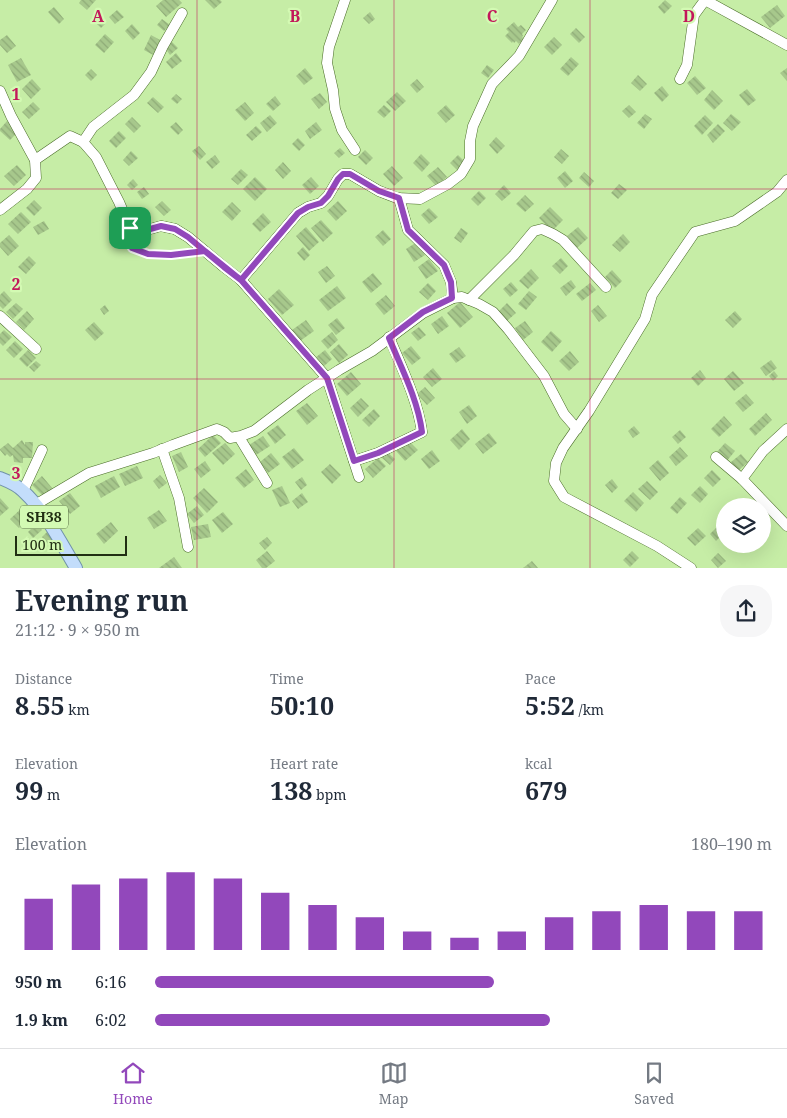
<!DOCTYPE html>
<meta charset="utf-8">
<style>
:root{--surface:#fff;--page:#f6f6f7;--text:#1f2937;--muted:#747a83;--line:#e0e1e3;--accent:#9248bb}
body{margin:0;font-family:"Noto Serif",serif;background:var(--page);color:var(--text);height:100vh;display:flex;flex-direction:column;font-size:19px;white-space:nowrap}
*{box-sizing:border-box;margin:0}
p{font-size:16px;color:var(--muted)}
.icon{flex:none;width:28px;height:28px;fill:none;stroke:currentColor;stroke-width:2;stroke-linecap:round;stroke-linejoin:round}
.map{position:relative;height:568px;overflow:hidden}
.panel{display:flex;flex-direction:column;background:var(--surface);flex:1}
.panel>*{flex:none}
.tools{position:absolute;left:716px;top:498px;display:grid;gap:10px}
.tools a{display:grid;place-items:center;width:55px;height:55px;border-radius:50%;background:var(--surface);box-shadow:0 5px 20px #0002;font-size:25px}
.scale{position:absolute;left:15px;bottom:12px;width:112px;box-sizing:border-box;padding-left:5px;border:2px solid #212f13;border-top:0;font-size:14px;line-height:18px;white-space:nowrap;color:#212f13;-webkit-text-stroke:4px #d3fab3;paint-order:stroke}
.pin{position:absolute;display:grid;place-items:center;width:42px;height:42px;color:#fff;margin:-21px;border-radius:10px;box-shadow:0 2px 8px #0006}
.round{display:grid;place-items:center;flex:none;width:52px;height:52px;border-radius:20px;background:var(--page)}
.summary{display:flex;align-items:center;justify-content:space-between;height:85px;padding:0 15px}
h1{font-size:28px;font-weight:700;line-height:38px}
.metrics{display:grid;grid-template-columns:repeat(3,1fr);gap:8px;height:85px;padding:5px 15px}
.metrics div{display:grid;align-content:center}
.metrics b{font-size:25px;font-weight:700}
.metrics small{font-size:14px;font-weight:400}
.metrics p{font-size:14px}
.chart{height:140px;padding:10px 15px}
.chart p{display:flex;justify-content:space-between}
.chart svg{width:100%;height:90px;margin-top:5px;stroke:var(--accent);stroke-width:6}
ul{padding:0 15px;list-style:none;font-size:16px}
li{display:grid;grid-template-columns:80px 60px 1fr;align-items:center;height:38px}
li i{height:12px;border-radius:6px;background:var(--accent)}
.menu{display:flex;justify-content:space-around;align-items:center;height:70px;border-top:1px solid var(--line);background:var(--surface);font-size:14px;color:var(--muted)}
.menu a{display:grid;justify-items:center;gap:2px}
.menu .selected{color:var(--accent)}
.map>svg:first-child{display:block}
.building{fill:url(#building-back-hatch)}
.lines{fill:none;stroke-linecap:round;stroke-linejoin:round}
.minor-casing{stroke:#4a6c29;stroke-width:11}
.major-casing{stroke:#7092a8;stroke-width:14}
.path{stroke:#7f9b67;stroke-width:1;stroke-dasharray:1 4;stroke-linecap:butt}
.minor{stroke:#fff;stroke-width:10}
.major{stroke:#c3ddfb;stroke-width:12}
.route-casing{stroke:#fff;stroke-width:10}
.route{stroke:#9248bb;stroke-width:6}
.grid{fill:none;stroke:#c2185b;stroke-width:1;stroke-opacity:0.55}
.labels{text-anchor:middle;stroke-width:4.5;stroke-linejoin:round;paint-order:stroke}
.shield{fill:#d3fab3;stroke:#566c43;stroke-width:1}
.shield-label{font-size:14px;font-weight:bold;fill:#212f13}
.grid-label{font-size:16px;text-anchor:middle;font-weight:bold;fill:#c2185b;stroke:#d3fab3;stroke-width:4.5;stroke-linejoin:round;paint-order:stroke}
</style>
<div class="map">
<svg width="787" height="568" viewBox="0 0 787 568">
<defs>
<pattern id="building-back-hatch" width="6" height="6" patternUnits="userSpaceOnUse" patternTransform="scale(1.25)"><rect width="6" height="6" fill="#a7c88c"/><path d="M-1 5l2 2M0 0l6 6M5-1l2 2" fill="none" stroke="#8fac78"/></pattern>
</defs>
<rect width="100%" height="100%" fill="#c6eda6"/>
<g class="building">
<polygon points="81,0 96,0 87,10 79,3"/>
<polygon points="163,0 179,0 182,3 166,17 156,6"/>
<polygon points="205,0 220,0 222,2 214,9"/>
<polygon points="665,0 672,6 664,14 658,7"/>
<polygon points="777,5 785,16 770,28 761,17"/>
<polygon points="54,7 64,19 59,24 48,12"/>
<polygon points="117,10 124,17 115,24 109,17"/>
<polygon points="370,12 375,19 369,24 363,18"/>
<polygon points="98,15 106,23 101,28 93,20"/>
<polygon points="162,19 170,25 164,31 157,25"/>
<polygon points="514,22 518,27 521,25 526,30 522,34 523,36 522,37 524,39 519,44 516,41 514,43 513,41 512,43 505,36 509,32 506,29"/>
<polygon points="132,24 140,33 133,40 125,31"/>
<polygon points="576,28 585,37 579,43 570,34"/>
<polygon points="105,34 114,42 104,53 95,45"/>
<polygon points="7,35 16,46 7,53 0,45 0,40"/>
<polygon points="151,35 162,41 155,56 144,50"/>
<polygon points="554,37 562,45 552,55 544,47"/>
<polygon points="172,42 178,48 170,55 165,48"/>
<polygon points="176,53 182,61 172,69 166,62"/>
<polygon points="571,57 579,64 568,76 560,69"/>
<polygon points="21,58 31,75 17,82 8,65"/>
<polygon points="487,65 494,70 488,78 481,73"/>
<polygon points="305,68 313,78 304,85 296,76"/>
<polygon points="787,68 787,81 780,73"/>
<polygon points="91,69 97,75 91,81 85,75"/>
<polygon points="638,75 647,84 640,91 631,83"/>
<polygon points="695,76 706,88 697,95 687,83"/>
<polygon points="32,79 41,89 31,99 22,89"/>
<polygon points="417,79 424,87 417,93 410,85"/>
<polygon points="662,86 669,95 662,102 654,93"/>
<polygon points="747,89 756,100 748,106 739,95"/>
<polygon points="712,90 723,101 714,110 704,100"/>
<polygon points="397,92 406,101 395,111 386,102"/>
<polygon points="320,93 327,102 319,109 311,99"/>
<polygon points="176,94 182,99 177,104 171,99"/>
<polygon points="275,96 281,104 273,111 266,104"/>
<polygon points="153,97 164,107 158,113 147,103"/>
<polygon points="33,102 40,109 29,119 22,112"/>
<polygon points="245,102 254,113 245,121 235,110"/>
<polygon points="384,105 391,111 384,118 377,112"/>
<polygon points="446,105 455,115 446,123 437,113"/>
<polygon points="629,105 636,112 629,118 622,111"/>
<polygon points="645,114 652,119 644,129 637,123"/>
<polygon points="731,114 741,122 732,131 723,123"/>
<polygon points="270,115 277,123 267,132 260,123"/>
<polygon points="705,115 713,123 702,135 694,126"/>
<polygon points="132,117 141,126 134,133 125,124"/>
<polygon points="7,121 18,132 10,140 0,131 0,129"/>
<polygon points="176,122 183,130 178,135 170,127"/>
<polygon points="316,122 322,130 310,139 305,131"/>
<polygon points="718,124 725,131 713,143 707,135"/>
<polygon points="256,126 262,132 252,141 246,135"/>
<polygon points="119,131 126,138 116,148 109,141"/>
<polygon points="496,137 505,146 497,154 489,145"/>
<polygon points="298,138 305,145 299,151 292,144"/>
<polygon points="199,146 206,154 200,160 192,151"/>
<polygon points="340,148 345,153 339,158 334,153"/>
<polygon points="561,149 569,156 562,164 554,157"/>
<polygon points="365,150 373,158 366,165 358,157"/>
<polygon points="131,151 138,158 129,166 123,160"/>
<polygon points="421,154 430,163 422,172 413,163"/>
<polygon points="215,155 220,162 212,169 206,162"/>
<polygon points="458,155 465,162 457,170 450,163"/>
<polygon points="283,162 291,171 283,179 275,170"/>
<polygon points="17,165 26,175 14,186 4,176"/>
<polygon points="392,166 403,178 394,186 383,174"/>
<polygon points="438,167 447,177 436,186 427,176"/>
<polygon points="241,169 248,175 238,185 231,179"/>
<polygon points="565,171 573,181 565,188 557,178"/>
<polygon points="584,172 594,181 589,187 579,178"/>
<polygon points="255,177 267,189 255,201 243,189"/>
<polygon points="311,177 319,186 310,194 302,185"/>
<polygon points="133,179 138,185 132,190 127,185"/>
<polygon points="619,184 627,190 618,199 611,193"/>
<polygon points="504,185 511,193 502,201 495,194"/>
<polygon points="144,187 149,194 142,199 137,192"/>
<polygon points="479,191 486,198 478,206 471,199"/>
<polygon points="525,195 534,204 525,212 516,204"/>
<polygon points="34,200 42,208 34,216 26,208"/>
<polygon points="162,201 171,210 164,216 155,207"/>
<polygon points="338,201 347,211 336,221 327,211"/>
<polygon points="232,202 241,211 232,221 222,212"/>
<polygon points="550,207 563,220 552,231 539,218"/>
<polygon points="429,208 438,217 429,224 421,215"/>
<polygon points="21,212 31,222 18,234 8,224"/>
<polygon points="263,213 271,222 260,232 252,224"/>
<polygon points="122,220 128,226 123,231 117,225"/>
<polygon points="321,220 333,233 323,242 311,228"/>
<polygon points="44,221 49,229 38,235 33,227"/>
<polygon points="306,227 319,242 309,251 296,236"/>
<polygon points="578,227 588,238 577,248 567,236"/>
<polygon points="461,228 468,233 461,243 454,238"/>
<polygon points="383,230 391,239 383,246 375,237"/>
<polygon points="623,234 630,242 620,252 612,245"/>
<polygon points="9,235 19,246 8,256 0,247 0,243"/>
<polygon points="417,242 425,255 414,262 406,249"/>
<polygon points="303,247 310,255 304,261 297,253"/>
<polygon points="29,256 36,263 26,274 18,267"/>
<polygon points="561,258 568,266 560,274 552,266"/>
<polygon points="429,259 438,271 426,279 418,267"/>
<polygon points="327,266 335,276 326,283 318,272"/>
<polygon points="531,269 539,278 528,289 519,281"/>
<polygon points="612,270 622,281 615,288 605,277"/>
<polygon points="373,273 382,284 371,293 362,282"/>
<polygon points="571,280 576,287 566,296 560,288"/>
<polygon points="511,282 518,290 510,297 503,289"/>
<polygon points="428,283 436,291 428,300 419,292"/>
<polygon points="590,283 596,290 582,301 576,294"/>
<polygon points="337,286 346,298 328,311 319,300"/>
<polygon points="279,289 294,305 282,315 268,299"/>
<polygon points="4,291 12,300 3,309 0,306 0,295"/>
<polygon points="529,291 537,297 526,310 518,304"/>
<polygon points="386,295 395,306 384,315 375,304"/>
<polygon points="460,302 473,317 460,328 447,313"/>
<polygon points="16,303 23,309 13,319 6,312"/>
<polygon points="507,303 516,313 507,321 498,312"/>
<polygon points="105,305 109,311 104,315 100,309"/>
<polygon points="598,305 607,316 599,322 591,311"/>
<polygon points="27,311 34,319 24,330 16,322"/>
<polygon points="735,311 742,319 733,328 725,320"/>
<polygon points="442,316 449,326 438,334 431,324"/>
<polygon points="337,318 345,328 336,335 328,325"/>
<polygon points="306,320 314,331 300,341 292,330"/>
<polygon points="525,321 533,332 523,340 515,328"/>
<polygon points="94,322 104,333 95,341 85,330"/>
<polygon points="419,327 426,335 418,341 411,333"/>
<polygon points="4,330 12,337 3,346 0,343 0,334"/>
<polygon points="551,331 562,341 552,352 541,342"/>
<polygon points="332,332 338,340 328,349 321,341"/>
<polygon points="15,341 23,349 14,358 6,350"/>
<polygon points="339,344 348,355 339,363 330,352"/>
<polygon points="411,346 421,358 412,365 402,353"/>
<polygon points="459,347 466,356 456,363 449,354"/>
<polygon points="28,350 36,358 27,367 19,359"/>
<polygon points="325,350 332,359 323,367 315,358"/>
<polygon points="570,351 579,362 569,371 559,361"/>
<polygon points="771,360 777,368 766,376 760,368"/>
<polygon points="36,361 41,365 34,372 29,367"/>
<polygon points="433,368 442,379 432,387 423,377"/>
<polygon points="700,370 706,378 698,386 691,378"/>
<polygon points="733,371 744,383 734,391 724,379"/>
<polygon points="774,371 778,376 773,381 769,376"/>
<polygon points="351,372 361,384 347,396 337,384"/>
<polygon points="425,387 435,398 427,405 417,394"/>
<polygon points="746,394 754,403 743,412 735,403"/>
<polygon points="361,398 369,406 358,417 350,408"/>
<polygon points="307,403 318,416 307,425 296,411"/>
<polygon points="469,405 477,416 467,424 459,412"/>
<polygon points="374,409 380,416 369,427 362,420"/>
<polygon points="766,413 772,420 755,436 749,429"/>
<polygon points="724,416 732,425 719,437 711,429"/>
<polygon points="278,425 286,435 275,444 267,433"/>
<polygon points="634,426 640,433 633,438 628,431"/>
<polygon points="462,429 470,439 459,450 450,440"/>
<polygon points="680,430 686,437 678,444 672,437"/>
<polygon points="489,433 497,443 483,454 475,444"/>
<polygon points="213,435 221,443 205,457 198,449"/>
<polygon points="263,436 270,446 256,455 249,445"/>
<polygon points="22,440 25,445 25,442 33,442 32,458 23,458 23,463 14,462 13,455 10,457 7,454 5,456 0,450 0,449 8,443 13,448"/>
<polygon points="408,440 418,450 405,461 396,451"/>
<polygon points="225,443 235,454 223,465 212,453"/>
<polygon points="725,443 735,451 726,462 716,453"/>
<polygon points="680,447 688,456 676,466 669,457"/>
<polygon points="294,448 304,460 292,469 282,457"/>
<polygon points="432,450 440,461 429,469 421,459"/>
<polygon points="386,451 395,459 390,465 381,457"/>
<polygon points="181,452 188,467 179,472 172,456"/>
<polygon points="271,453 280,464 268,473 260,462"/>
<polygon points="741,454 748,462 738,471 731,462"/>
<polygon points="378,458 386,466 373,478 365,469"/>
<polygon points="658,460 669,473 660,481 649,468"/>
<polygon points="205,461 211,470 201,478 194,469"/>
<polygon points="330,464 341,475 332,484 321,472"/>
<polygon points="137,466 143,478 125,486 119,474"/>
<polygon points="246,469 254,480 244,488 235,478"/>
<polygon points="712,470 721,479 713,487 704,478"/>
<polygon points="160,475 167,483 159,489 153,481"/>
<polygon points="42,476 53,489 44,497 32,485"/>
<polygon points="114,476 120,487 101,498 95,486"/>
<polygon points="302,477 307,485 301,490 295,482"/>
<polygon points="612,479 618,487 612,493 605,485"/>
<polygon points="647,481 658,492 650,500 638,489"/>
<polygon points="282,486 290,503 280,507 272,490"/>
<polygon points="700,486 708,494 700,503 691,495"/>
<polygon points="204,488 218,502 207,513 193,498"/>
<polygon points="633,492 644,503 636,512 624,501"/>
<polygon points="70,493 80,506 70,514 59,501"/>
<polygon points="302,493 308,502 298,509 292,501"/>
<polygon points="680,497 687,503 677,514 670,508"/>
<polygon points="0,498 9,508 0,516"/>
<polygon points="197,506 204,515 194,523 187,514"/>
<polygon points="23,507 31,515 19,528 10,519"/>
<polygon points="159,510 167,521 154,529 147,518"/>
<polygon points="223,512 233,524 222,533 212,520"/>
<polygon points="111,522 118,531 104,544 96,534"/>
<polygon points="36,524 42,530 33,538 28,532"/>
<polygon points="208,524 211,537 194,540 191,527"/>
<polygon points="717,527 723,534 716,541 710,534"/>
<polygon points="698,528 706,536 695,546 687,538"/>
<polygon points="47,532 53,540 48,544 42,537"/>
<polygon points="267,537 272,543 265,550 259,543"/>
<polygon points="267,551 275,561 266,568 262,568 256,560"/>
<polygon points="632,551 639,558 630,567 623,560"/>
<polygon points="718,553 726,561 718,568 711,560"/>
<polygon points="174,557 182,568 159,568"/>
<polygon points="532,561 538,568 523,568"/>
</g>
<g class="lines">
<defs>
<g id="minor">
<polyline points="345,0 329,47 327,63 333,90 335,109 342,130 355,150"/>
<polyline points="705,0 787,45"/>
<polyline points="680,79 687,65 694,15 705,0"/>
<polyline points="0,91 11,116 35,160 36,178 27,189 0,210"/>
<polyline points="83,142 93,127 134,95 151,72 163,46 182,13"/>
<polyline points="35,160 70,136 83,142 96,157 119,202 130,228 143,231 161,226 175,229 188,237 224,267 241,280 298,213 308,207 321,203 328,196 338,179 343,174 350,174 379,191 397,198 420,199 448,184 461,174 470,159 470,141 473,126 492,84 519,56 552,0"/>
<polyline points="241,280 327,378 359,477"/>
<polyline points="453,298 462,297 479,304 493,312 508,329 544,376 564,414 577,429"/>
<polyline points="469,300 514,255 534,231 542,229 553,234 563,240 606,287"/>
<polyline points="0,316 36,349"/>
<polyline points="239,437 267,483"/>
<polyline points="162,449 179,498 188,547"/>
<polyline points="716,457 742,479 787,526"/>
<path d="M354,461L378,453L422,432C418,401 401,366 389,337"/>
<polyline points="742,479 763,451 787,429"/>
<polyline points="23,491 42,450"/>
<polyline points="35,505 89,473 153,453 173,445 217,429 224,432 230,438 241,436 254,431 308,390 339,370 372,351 423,313 453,298 451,282 444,265 408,230 399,198"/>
<polyline points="691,568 657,546 564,497 554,481 556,463 563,448 589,411 645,319 652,295 695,232 735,221 777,192 787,180"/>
</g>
<path id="major" d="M0,478C8,481 17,485 23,491C45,511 61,543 76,568"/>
</defs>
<use href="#minor" class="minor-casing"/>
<use href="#major" class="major-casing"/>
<polyline class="path" points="129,236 128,239 132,248 148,254 171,255 194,253"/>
<use href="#minor" class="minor"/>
<use href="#major" class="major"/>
</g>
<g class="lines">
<defs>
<path id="route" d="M130,228L143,231L161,226L175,229L188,237L224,267L241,280L327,378L354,461L378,453L422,432C418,400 401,367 389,338L423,312L452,298L451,282L444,265L408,230L399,198L379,191L350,174H343L338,179L328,196L321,203L308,207L298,213L241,280L205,251L171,255L148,254L132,248L128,239L130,228"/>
</defs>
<use href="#route" class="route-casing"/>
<use href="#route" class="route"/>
</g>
<path class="grid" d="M197,0V568M394,0V568M590,0V568M0,189H787M0,379H787"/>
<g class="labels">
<rect class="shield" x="20" y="505.5" width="48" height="23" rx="4"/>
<g class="shield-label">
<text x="44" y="522">SH38</text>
</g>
</g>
<g class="grid-label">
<text x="98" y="22">A</text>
<text x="295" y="22">B</text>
<text x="492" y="22">C</text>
<text x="689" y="22">D</text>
<text x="16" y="100">1</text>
<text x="16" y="290">2</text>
<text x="16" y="479">3</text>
</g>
</svg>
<div class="tools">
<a><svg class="icon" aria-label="layers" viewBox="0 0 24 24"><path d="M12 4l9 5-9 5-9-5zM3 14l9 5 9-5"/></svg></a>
</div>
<div class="scale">100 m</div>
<div class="pin" style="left:130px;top:228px;background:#1e9e55"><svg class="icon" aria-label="arrive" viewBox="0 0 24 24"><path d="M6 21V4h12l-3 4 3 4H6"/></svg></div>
</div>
<section class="panel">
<div class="summary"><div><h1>Evening run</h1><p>21:12 · 9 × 950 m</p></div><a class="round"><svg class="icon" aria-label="share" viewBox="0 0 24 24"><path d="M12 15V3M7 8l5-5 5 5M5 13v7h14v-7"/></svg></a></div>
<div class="metrics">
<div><p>Distance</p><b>8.55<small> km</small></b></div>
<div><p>Time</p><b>50:10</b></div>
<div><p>Pace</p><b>5:52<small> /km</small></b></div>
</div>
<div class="metrics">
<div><p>Elevation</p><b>99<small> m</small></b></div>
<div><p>Heart rate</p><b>138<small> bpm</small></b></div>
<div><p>kcal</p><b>679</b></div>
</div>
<div class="chart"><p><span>Elevation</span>180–190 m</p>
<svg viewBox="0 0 160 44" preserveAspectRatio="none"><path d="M5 44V19M15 44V12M25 44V9M35 44V6M45 44V9M55 44V16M65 44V22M75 44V28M85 44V35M95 44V38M105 44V35M115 44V28M125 44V25M135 44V22M145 44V25M155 44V25"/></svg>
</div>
<ul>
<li><b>950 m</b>6:16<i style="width:55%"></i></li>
<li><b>1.9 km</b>6:02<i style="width:64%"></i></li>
</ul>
</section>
<nav class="menu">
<a class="selected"><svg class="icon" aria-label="home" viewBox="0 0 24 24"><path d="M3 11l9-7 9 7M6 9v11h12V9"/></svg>Home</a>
<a><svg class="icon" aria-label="map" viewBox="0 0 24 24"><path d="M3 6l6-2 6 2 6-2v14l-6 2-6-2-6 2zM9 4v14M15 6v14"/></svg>Map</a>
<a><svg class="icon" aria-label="saved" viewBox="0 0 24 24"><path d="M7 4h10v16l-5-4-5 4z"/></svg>Saved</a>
</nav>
